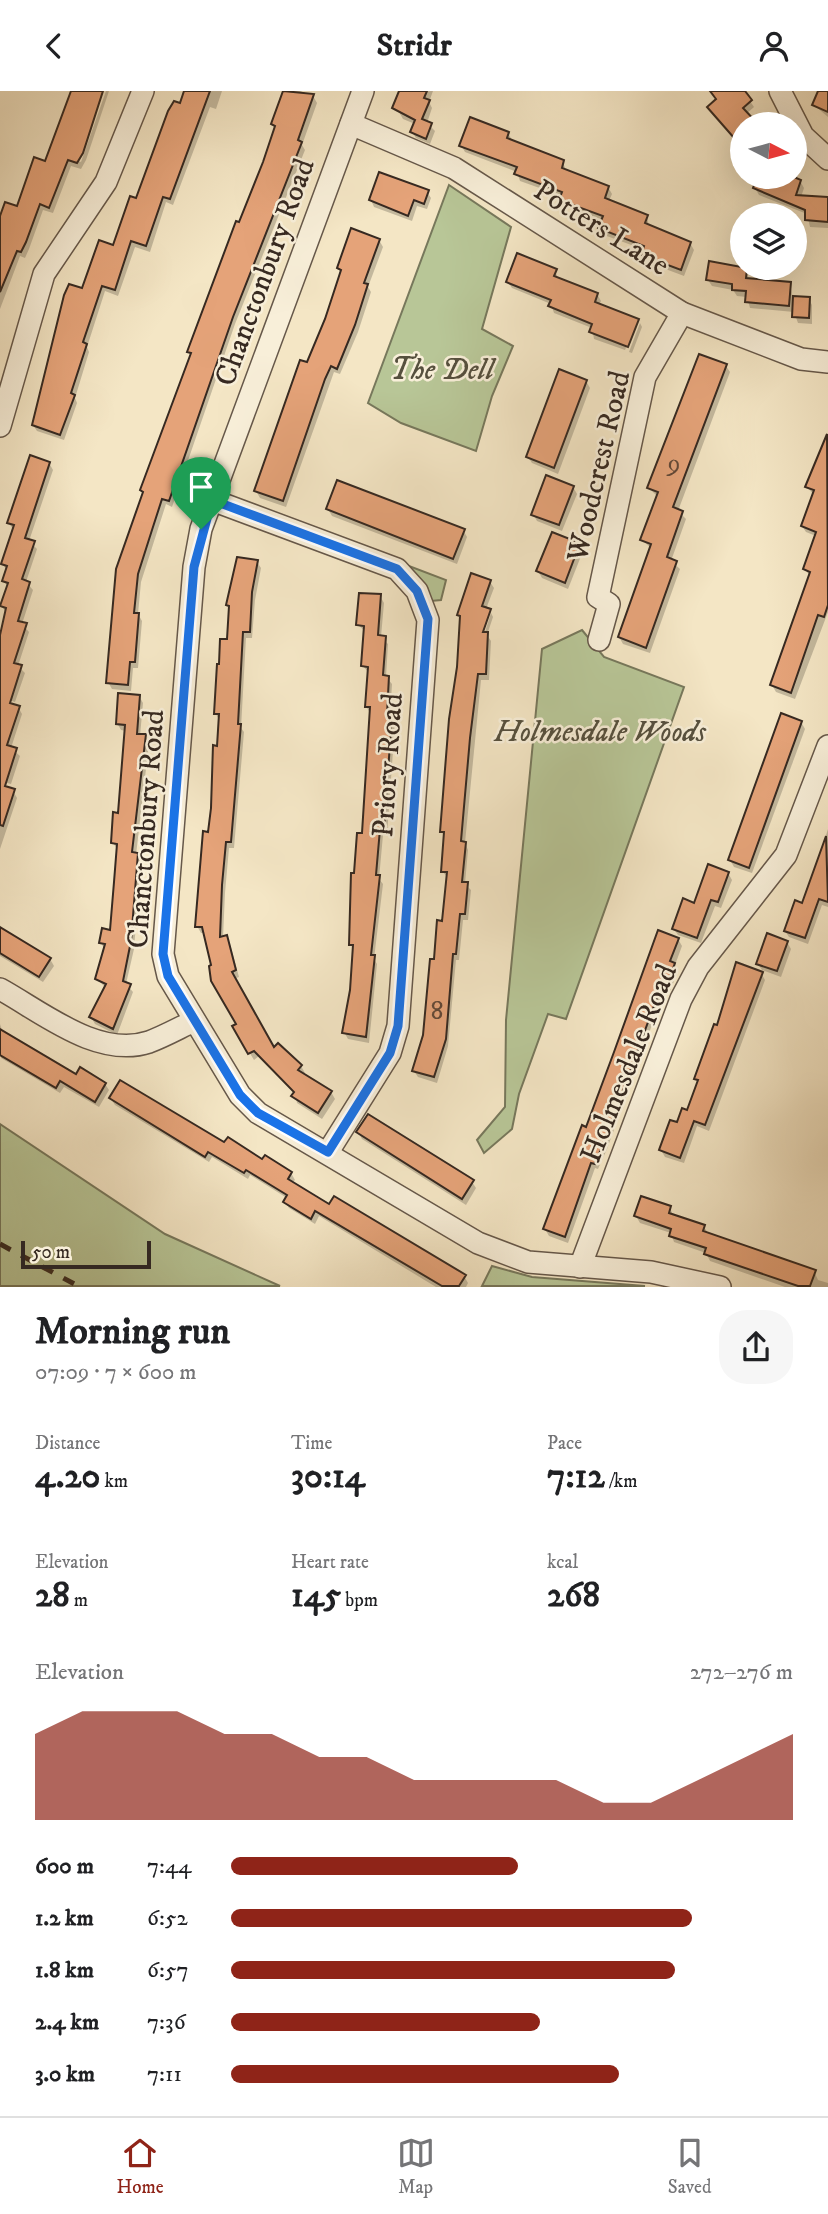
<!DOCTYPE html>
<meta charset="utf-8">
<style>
:root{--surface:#fff;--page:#f6f6f6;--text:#202124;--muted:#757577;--line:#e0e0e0;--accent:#8f2418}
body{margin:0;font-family:"IM FELL DW Pica",serif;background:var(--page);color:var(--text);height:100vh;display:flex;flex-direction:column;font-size:26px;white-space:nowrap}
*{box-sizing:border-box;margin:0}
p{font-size:23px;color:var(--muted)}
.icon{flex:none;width:38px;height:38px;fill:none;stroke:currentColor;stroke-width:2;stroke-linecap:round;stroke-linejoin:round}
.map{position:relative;height:1196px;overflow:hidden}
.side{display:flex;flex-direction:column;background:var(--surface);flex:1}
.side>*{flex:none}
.needle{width:46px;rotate:96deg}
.fabs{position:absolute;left:730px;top:21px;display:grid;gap:14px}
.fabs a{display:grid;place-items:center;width:77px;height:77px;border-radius:50%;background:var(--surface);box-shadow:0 7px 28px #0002;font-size:35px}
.scale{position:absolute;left:21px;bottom:18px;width:130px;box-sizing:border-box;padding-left:7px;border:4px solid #362921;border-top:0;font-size:19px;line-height:24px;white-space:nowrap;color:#362921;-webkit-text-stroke:5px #f8efd9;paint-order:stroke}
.pin{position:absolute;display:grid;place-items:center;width:60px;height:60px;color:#fff;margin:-72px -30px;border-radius:50% 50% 50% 0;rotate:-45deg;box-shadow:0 0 7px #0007}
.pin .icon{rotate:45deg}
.round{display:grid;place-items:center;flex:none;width:74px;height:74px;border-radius:28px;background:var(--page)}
.head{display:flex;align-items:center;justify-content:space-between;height:119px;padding:0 35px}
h1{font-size:38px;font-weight:800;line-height:52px}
.figures{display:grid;grid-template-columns:repeat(3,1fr);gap:10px;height:119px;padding:7px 35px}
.figures div{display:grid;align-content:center}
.figures b{font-size:35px;font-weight:800}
.figures small{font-size:19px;font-weight:400}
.figures p{font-size:19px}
.chart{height:196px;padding:14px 35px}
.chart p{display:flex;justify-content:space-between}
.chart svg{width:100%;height:126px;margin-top:7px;fill:var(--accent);opacity:.7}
ul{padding:0 35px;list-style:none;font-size:23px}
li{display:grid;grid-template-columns:112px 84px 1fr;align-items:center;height:52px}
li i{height:18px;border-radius:9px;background:var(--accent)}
header{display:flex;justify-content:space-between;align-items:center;height:91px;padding:0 35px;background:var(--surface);font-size:32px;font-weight:800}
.menu{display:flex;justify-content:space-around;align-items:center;height:98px;border-top:2px solid var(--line);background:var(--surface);font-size:19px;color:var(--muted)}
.menu a{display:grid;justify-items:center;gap:4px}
.menu .on{color:var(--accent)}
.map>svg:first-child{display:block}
.green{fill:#b8c697;stroke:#77785c;stroke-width:2}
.shadow{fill:#0003}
.building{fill:#e5a379;stroke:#362921;stroke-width:2}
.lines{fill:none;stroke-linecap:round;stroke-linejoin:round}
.minor-casing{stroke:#66584a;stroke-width:24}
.minor{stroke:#f8efd9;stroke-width:21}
.rail{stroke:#362921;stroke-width:5;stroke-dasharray:12 12;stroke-linecap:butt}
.route-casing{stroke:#fff;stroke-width:14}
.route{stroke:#1a73e8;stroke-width:9}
.labels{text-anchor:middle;stroke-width:5;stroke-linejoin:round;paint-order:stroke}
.number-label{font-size:26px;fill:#624837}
.street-label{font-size:30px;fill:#362921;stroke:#f8efd9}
.park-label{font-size:30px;font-style:italic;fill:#56503e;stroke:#f8efd9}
</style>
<header><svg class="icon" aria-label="back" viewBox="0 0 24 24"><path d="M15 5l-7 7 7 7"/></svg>Stridr<svg class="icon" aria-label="person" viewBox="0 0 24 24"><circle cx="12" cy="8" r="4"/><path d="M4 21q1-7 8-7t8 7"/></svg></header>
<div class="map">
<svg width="828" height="1196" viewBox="0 0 828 1196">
<rect width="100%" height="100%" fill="#f4e6c5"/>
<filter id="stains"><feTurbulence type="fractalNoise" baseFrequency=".00286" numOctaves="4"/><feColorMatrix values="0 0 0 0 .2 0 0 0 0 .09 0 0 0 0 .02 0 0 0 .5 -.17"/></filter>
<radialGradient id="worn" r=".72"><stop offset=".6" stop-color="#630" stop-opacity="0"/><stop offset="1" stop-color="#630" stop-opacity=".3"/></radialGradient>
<g class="green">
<polygon points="449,94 511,136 482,238 513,255 492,305 476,360 401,332 368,312"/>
<polygon points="401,472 446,489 441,509 431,510 427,496"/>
<polygon points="582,539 604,566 684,596 566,928 548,923 519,1003 512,1038 484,1062 477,1049 505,1016 506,929 542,558"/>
<polygon points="0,1033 165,1143 280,1195 0,1195"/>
<polygon points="492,1175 532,1186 645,1195 482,1195"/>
</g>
<g class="shadow">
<polygon points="72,0 102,0 78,70 81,71 106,0 109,0 86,69 81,78 71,75 53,122 43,119 29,158 25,167 20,165 0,218 0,132 18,117 46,73"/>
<polygon points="184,0 222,0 216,18 210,16 173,114 166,111 150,161 135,156 118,205 105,200 87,256 89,261 75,307 77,312 64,349 37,340 33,334 83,199 114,156"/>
<polygon points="285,0 300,0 313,5 317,12 302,54 305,59 235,233 172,416 166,413 141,491 138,523 142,530 138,577 133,577 131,600 112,598 108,591 144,403 142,399 191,265 189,260 276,38 273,33"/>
<polygon points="406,0 433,0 429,11 432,17 427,32 435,40 430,53 416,47 412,41 415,33 403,28 399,21"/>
<polygon points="709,0 743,0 754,16 746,23 756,33 742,33 742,56 713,23 709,16 717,9"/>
<polygon points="820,0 828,0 828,26 814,14"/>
<polygon points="508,42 512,49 563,71 566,80 608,96 612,103 609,110 647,125 649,136 690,152 694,159 684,185 647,171 643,164 645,159 604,144 600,137 603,129 564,115 562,105 520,90 517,81 465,61 461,54"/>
<polygon points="742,60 742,70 735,64"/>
<polygon points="756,86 789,86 800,90 804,97 801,106 828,107 828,137 810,136 807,123 759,104 755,97 763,94"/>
<polygon points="427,101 431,107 427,118 417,115 412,130 374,116 371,109"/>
<polygon points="379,149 383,156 368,196 371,201 358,241 340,283 334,281 286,416 260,407 256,400 342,183 339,177"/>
<polygon points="746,177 749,189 790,193 793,207 809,208 812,214 812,233 798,232 794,221 750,217 747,206 737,205 733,199 712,195 708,189"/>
<polygon points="555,179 558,188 597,203 601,210 599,214 638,229 625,259 594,248 592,237 554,222 551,213 512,197 508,191"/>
<polygon points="640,232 642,236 632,262 629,261"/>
<polygon points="726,275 730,281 678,420 686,428 671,470 680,478 650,562 623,553 619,546 652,458 642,449 658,406 649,397"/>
<polygon points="586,290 590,297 558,383 532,372 528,366"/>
<polygon points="828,344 828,521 795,608 776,601 772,594 810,485 805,478 816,445 806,441 802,435 814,404 807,396"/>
<polygon points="49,372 53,379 29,450 37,458 26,491 33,499 22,533 29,541 18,575 25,582 15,611 0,606 0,550 6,522 2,515 8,496 4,490 7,480 3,473 14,440 9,432"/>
<polygon points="573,396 577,403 562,440 537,430 533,423"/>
<polygon points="328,418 463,439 467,446 457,473 332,425"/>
<polygon points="579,454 583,460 568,498 542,487 538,480"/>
<polygon points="257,471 261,477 255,509 252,547 246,547 241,637 244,641 234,757 229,757 225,802 223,847 226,846 230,853 239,886 234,888 274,959 301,975 305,982 303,984 331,1001 335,1008 322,1028 297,1012 295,1002 259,965 254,969 234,936 238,933 214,875 206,842 201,842 197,835 219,656 219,629 216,623 221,575 229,550 230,519 227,514"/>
<polygon points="490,491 494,497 486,518 491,522 488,522 479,549 482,550 491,522 493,526 487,544 491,550 489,589 481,589 465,752 468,759 465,793 471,799 468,829 463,829 459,869 456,869 448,955 437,992 418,986 414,980 425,945 444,832 448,787 442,780 445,747 442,741 459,576 462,529 459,523"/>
<polygon points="380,505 384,512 381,546 388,553 386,586 392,593 390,625 395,632 387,744 383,744 379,788 383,793 374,868 377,873 369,952 348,948 344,941 351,899 354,859 351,854 356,784 364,744 370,622 366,615 369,582 363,575 366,541 358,534"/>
<polygon points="139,605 143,612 140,645 145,645 149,652 136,764 141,770 134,858 126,893 133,901 117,944 95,933 91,926 106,897 97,888 105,859 101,852 111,841 118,759 113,752 119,724 126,640 121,639 117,632"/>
<polygon points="0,610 18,616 22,623 11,657 20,665 11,693 0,690"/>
<polygon points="801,631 805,638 752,782 734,776 730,769"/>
<polygon points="0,695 13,700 17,707 0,758"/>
<polygon points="828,738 828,816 822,814 808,853 789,846 785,840 803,814"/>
<polygon points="728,782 732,789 721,817 715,815 701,852 678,844 674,838"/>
<polygon points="0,838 50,868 54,875 43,891 0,865"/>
<polygon points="678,848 682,855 675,874 678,880 670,900 665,898 607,1058 598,1078 595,1077 568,1152 549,1145 545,1138 587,1038"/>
<polygon points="787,851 791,858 781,886 762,879 758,873"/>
<polygon points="761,882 765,889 709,1040 697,1035 684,1072 665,1066 661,1059 688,1021 699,992 696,987 719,936"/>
<polygon points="0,933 3,942 76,985 105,993 109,999 99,1016 64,996 60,1002 1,967"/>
<polygon points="111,1008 291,1082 295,1089 292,1092 464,1185 468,1192 466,1196 436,1196 319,1125 315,1133 289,1117 285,1111 287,1107 250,1084 248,1088 212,1066 209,1071 115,1014"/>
<polygon points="358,1041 472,1091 476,1097 466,1114 362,1048"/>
<polygon points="670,1116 673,1125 704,1136 708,1142 814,1180 818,1189 828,1192 828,1196 785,1196 710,1170 706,1162 674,1151 671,1142 640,1132 636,1125"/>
</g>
<g class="building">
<polygon points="71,0 103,0 83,62 77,72 68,69 49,117 40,113 26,151 21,161 17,160 0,201 0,125 5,111 17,115 34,66 45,70"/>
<polygon points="184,0 210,0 170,108 163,106 146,155 131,150 115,199 102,195 83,251 87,253 71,302 75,304 60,344 32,334 64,204 69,193 82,197 99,149 113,154 130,105 136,107 168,20 174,10 180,12"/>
<polygon points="283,0 314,3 298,49 302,51 233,226 169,410 162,408 152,439 138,483 134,522 139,522 135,571 130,571 128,594 106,592 116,478 143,401 140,399 191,262 187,261 236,130 239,131 263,71 275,35 271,33"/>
<polygon points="399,0 427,0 424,7 430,9 422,28 432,32 426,48 410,41 415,29 392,17"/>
<polygon points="710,0 745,0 752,9 743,17 758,33 742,33 742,56 707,16 716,8"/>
<polygon points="818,0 828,0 828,21 812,14"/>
<polygon points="470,26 509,41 507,47 564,69 562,77 609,95 605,107 648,124 645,132 691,151 681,179 641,164 644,155 598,137 603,125 559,109 562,101 514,83 517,76 459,55"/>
<polygon points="379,81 429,99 424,113 414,109 408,125 369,109"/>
<polygon points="757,86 794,86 801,89 796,104 828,106 828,131 805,129 805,119 753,97"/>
<polygon points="351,137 380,148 364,192 368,193 355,234 337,278 331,275 325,288 283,410 254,400 300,269 307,271 325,228 341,179 337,177"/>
<polygon points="517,162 557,178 554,185 598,202 595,211 639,228 628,256 589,241 592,233 548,215 551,209 506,191"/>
<polygon points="709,170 747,177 746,187 791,191 789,215 745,211 746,200 732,199 732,193 706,189"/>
<polygon points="793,205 810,206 809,227 792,226"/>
<polygon points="699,263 727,273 673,416 683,420 667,466 677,470 646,557 618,546 651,453 640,449 658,401 647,397"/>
<polygon points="559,278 587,289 554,377 526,366"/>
<polygon points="827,343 828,514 824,526 818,524 791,602 770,594 810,481 803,478 816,441 801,435 814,399 805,396"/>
<polygon points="30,364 50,371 25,447 35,450 22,488 30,491 18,530 27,532 14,572 22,574 10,612 20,615 7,654 17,657 5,695 15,698 3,735 0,734 0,544 6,517 0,515 8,492 2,490 7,475 1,473 14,434 7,432"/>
<polygon points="546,384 574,395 559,434 531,424"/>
<polygon points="337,389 465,438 453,468 326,418"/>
<polygon points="552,441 580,452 565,492 536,480"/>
<polygon points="237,466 258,469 252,501 250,541 243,541 238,633 241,633 231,751 226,751 222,794 220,846 227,844 236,879 232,881 274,956 278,952 302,974 298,979 332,1000 318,1022 291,1005 294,1001 254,960 248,963 232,935 236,933 211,890 209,875 211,874 202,836 195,836 203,740 208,741 211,717 213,654 217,655 219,623 214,623 217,573 219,573 220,548 227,548 229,515 226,514"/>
<polygon points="471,482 491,489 482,515 491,518 483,541 488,541 486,583 478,583 470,647 461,750 466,751 462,791 468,791 465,823 460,823 456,863 453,863 446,948 434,986 412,980 423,944 430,868 434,868 437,829 442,830 447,781 441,781 444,741 440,741 449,628 457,576 460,525 457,524"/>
<polygon points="359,502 381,503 378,544 386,545 383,584 389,585 387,623 392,624 384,738 380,738 376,784 380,784 371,864 375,864 366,946 342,942 350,899 353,854 349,854 351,782 354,782 357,742 362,742 370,616 365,616 368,576 361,575 364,535 356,534"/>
<polygon points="118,602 140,604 137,643 146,643 132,761 138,762 131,850 123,890 131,893 113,938 89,926 106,893 95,888 105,853 99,852 102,837 110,839 114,791 117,753 111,752 113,721 118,722 125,634 116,633"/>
<polygon points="781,622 802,630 749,777 728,769"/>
<polygon points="826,745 828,811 819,808 805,847 784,840 795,809 802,812"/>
<polygon points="708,773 729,781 718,811 711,809 697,847 672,838 683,807 694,812"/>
<polygon points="0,836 51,867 39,886 0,862"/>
<polygon points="658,839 679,847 670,870 675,872 667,894 662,893 604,1051 595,1073 591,1072 565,1146 543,1138 582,1034 586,1036 614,961"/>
<polygon points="767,842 788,850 777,880 756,873"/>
<polygon points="736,871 763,881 705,1034 694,1030 680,1067 659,1059 670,1029 677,1031 682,1017 687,1019 698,989 694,988 714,933 717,934"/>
<polygon points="0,938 76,983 80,976 106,992 95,1011 60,990 56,997 0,964"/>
<polygon points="120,989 224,1051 228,1046 262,1068 265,1064 292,1081 288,1088 329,1113 334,1105 466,1184 459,1195 442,1195 315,1120 311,1128 283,1111 287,1104 246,1079 244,1082 208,1061 205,1066 109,1007"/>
<polygon points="368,1023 474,1089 462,1108 356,1041"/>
<polygon points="641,1105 671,1115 669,1122 705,1134 703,1140 816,1179 810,1195 798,1195 704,1163 706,1157 669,1145 671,1138 634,1125"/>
</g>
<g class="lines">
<defs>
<g id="minor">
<polyline points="363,0 201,438 194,476 163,863 168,885 240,1004 258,1022 478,1152 528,1171 651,1181 720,1196"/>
<polyline points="780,0 803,45 828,68"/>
<polyline points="351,33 454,77 682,222 801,268 828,271"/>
<polyline points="0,335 44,183 106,91 143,0"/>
<polyline points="212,409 397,478 417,500 428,529 398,935 390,962 328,1061"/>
<polyline points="599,549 609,513 598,506 645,286 682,222"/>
<path d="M0,898C42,921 98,968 149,951C165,945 179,937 194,930"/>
<polyline points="580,1176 681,908 698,876 786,764 828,655"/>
</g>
</defs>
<use href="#minor" class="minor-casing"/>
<use href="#minor" class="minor"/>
<polyline class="rail" points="0,1153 80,1196"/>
</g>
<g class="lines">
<defs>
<polygon id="route" points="212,409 397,478 417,500 428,528 398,935 390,962 328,1061 258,1022 240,1004 168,885 163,863 194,476"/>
</defs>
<use href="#route" class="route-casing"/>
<use href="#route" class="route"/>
</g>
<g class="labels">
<g class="number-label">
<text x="674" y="380">9</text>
<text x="437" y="928">8</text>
</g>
<g class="street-label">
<text transform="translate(602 136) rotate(32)" y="10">Potters Lane</text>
<text transform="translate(264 181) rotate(-70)" y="10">Chanctonbury Road</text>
<text transform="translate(598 375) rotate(-77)" y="10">Woodcrest Road</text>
<text transform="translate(387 674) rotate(-86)" y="10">Priory Road</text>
<text transform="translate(145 738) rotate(-86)" y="10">Chanctonbury Road</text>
<text transform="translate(628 972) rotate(-68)" y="10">Holmesdale Road</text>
</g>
<g class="park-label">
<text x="442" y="288">The Dell</text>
<text x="600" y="650">Holmesdale Woods</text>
</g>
</g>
<rect width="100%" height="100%" filter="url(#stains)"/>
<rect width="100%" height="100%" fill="url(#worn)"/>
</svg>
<div class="fabs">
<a><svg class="needle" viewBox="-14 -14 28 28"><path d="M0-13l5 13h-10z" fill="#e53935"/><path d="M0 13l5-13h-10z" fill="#757577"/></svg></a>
<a><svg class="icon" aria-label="layers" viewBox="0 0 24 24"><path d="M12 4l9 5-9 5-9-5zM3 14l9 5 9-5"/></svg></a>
</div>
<div class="scale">50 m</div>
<div class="pin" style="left:201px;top:438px;background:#1e9e55"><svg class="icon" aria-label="arrive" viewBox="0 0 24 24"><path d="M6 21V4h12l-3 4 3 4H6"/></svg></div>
</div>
<section class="side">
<div class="head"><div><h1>Morning run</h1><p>07:09 · 7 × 600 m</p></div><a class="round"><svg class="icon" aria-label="share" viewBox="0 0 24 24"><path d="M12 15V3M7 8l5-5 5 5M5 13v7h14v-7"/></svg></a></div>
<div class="figures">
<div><p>Distance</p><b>4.20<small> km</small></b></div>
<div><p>Time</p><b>30:14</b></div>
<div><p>Pace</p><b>7:12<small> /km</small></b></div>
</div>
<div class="figures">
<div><p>Elevation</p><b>28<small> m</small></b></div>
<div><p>Heart rate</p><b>145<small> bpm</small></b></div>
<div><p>kcal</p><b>268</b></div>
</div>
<div class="chart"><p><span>Elevation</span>272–276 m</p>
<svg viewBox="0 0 160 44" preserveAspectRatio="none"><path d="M0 44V14L10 6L20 6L30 6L40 14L50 14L60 22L70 22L80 30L90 30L100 30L110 30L120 38L130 38L140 30L150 22L160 14V44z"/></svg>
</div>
<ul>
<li><b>600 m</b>7:44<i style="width:51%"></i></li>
<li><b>1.2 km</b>6:52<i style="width:82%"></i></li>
<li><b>1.8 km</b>6:57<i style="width:79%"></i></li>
<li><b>2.4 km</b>7:36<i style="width:55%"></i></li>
<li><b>3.0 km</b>7:11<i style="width:69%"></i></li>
</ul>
</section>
<nav class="menu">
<a class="on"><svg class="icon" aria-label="home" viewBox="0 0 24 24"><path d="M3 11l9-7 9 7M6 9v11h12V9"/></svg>Home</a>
<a><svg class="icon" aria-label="map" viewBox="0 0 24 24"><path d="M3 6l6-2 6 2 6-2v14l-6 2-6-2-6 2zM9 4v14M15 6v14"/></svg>Map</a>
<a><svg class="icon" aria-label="saved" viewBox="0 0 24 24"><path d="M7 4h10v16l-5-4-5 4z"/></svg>Saved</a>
</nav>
